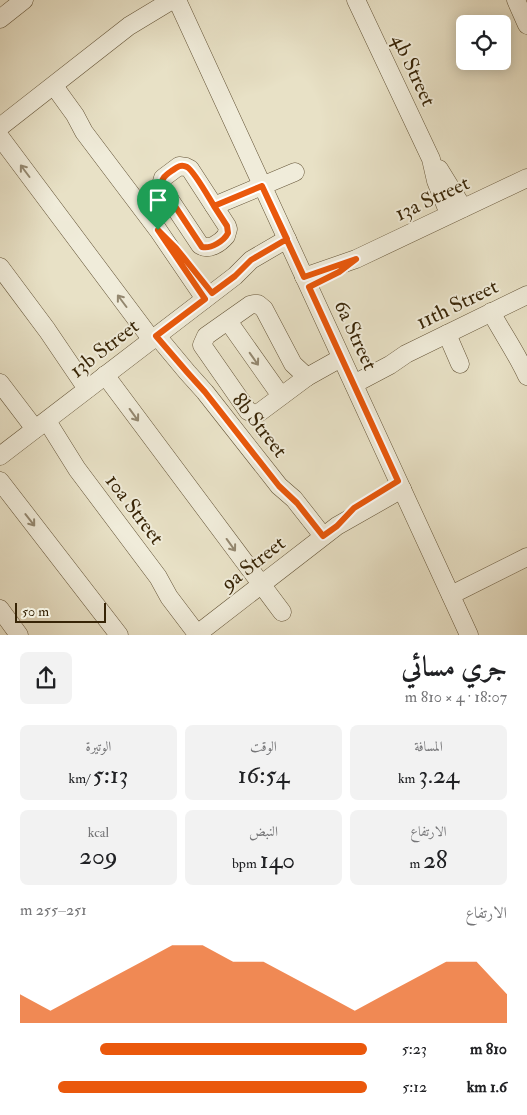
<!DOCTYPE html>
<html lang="ar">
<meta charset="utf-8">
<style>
:root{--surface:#fff;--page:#f2f2f2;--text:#202124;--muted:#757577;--accent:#ea580c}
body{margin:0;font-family:"IM FELL Double Pica",Amiri,serif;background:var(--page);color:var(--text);direction:rtl;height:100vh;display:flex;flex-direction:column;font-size:19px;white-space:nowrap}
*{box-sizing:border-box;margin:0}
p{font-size:16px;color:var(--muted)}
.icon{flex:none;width:28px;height:28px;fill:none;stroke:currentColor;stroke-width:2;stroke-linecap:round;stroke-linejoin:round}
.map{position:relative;height:635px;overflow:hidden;direction:ltr}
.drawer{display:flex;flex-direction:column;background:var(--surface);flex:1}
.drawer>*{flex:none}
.fabs{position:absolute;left:456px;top:15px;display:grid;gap:10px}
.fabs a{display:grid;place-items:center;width:55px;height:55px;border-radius:8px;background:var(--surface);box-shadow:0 2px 12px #0003;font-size:25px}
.scale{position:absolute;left:15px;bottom:12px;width:91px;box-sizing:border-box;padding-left:5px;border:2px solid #372406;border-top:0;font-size:14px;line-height:18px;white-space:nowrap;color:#372406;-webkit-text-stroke:4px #f0ecda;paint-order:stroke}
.pin{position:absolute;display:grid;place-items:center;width:42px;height:42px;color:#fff;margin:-51px -21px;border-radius:50% 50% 50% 0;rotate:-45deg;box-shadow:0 0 5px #0007}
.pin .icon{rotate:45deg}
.round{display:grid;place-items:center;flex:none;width:52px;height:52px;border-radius:8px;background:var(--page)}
.summary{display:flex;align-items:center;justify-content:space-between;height:85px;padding:0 20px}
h1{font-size:28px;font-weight:600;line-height:38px}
.figures{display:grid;grid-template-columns:repeat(3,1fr);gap:8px;height:85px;padding:5px 20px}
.figures div{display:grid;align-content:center;border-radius:8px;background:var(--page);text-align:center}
.figures b{font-size:25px;font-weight:600}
.figures small{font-size:14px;font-weight:400}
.figures p{font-size:14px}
.chart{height:140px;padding:10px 20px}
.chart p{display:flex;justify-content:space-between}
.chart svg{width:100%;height:90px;margin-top:5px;fill:var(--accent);opacity:.7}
ul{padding:0 20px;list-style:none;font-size:16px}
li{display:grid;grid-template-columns:80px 60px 1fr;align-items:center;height:38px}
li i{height:12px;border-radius:6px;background:var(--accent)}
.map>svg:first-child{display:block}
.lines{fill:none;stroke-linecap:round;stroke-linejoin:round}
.minor-casing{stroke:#635336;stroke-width:19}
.minor{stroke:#f0ecda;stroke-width:18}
.oneway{stroke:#948870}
.route-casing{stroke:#fff;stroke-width:10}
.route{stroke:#ea580c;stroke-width:6}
.labels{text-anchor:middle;stroke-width:4;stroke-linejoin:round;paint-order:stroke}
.street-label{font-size:21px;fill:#372406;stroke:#f0ecda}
</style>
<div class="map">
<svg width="527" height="635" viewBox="0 0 527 635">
<rect width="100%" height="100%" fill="#e8e1c6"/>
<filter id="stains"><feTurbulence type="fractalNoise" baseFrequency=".004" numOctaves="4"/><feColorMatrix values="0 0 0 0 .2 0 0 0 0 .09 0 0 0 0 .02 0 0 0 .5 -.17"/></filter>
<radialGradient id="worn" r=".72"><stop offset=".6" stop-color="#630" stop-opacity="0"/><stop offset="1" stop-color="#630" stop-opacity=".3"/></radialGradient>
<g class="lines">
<defs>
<g id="minor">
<polyline points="177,0 469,635"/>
<polyline points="356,0 431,159 436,181 449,214"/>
<polyline points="516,0 527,25"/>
<polyline points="0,19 24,0"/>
<polyline points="54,86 75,115 84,132 158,230 205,299"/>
<polyline points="0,127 129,26 172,0"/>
<polyline points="0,137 152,340"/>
<path d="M179,166L186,167L190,169L227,226L228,229L226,236C220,243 209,251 200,245L162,188L161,185L163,178Z"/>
<polyline points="439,169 463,208"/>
<polyline points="214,206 295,172"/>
<polyline points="0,267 47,330 87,389"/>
<polyline points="304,277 356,259 527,178"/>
<polygon points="254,304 258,304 264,309 293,364 307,377 260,412 254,414 248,411 202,345 206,336 250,305"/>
<path d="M491,312C503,334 517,354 527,376"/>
<polyline points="228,321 281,396"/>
<polyline points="447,334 460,364"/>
<polyline points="157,336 187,372 205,392 279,486 294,499 323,536"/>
<polyline points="105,375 282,612"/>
<polyline points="307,377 341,358"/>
<polyline points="0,383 35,429"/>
<polyline points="354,384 390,365 406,354 527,295"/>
<polyline points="47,421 77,469 158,577 169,597 197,634"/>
<polyline points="0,456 235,276 251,260 287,239"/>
<polyline points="0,481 119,635"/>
<polyline points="451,595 527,557"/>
<polyline points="0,609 19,635"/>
<polyline points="196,635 337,526 402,489"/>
</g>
</defs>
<use href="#minor" class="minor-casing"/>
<use href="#minor" class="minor"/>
</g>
<defs><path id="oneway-shaft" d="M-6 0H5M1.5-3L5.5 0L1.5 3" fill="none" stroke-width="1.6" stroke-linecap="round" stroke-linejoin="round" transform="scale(1.25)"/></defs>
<g class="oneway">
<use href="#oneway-shaft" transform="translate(25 171) rotate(-127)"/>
<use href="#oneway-shaft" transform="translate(122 301) rotate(-127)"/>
<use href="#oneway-shaft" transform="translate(254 359) rotate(55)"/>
<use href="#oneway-shaft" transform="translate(134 415) rotate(54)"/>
<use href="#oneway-shaft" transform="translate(30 520) rotate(52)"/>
<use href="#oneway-shaft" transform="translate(231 545) rotate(54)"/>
</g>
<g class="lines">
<defs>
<path id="route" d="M158,230L205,299L156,336L187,372L205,392L279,486L297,503L323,536L337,526L354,508L398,481L309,287L339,272L356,259L304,277L262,186L214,206C209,198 194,171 187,167C181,164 177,167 173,170C166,175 162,177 161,185L202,247C211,249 224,241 228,233L227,226L214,206L262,186L287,239L251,260L235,276L212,293L176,248L158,230"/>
</defs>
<use href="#route" class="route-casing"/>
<use href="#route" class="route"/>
</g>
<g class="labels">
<g class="street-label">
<text transform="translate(414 70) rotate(65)" y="7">4b Street</text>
<text transform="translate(432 198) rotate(-25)" y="7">13a Street</text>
<text transform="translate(457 304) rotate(-26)" y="7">11th Street</text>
<text transform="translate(356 335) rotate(65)" y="7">6a Street</text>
<text transform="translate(104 348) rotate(-38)" y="7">13b Street</text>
<text transform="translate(260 425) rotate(52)" y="7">8b Street</text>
<text transform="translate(135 509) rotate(53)" y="7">10a Street</text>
<text transform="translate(253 563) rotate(-38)" y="7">9a Street</text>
</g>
</g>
<rect width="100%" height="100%" filter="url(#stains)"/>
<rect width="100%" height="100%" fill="url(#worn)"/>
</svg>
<div class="fabs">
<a><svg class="icon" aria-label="locate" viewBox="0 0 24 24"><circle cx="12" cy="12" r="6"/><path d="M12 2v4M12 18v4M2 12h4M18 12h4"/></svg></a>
</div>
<div class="scale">50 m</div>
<div class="pin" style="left:158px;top:230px;background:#1e9e55"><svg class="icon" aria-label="arrive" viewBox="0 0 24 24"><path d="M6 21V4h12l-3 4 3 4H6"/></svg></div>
</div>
<section class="drawer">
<div class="summary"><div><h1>جري مسائي</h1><p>18:07 · 4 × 810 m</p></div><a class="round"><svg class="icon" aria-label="share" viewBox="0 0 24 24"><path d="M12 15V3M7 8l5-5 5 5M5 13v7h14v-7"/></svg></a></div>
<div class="figures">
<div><p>المسافة</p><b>3.24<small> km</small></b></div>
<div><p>الوقت</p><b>16:54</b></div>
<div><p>الوتيرة</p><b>5:13<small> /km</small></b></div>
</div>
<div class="figures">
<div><p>الارتفاع</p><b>28<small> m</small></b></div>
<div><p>النبض</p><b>140<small> bpm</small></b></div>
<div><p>kcal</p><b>209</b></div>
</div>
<div class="chart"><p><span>الارتفاع</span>251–255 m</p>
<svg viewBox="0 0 160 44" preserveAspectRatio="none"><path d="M0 44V30L10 38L20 30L30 22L40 14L50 6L60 6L70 14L80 14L90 22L100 30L110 38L120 30L130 22L140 14L150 14L160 30V44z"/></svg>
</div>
<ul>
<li><b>810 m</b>5:23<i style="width:77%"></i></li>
<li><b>1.6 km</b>5:12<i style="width:89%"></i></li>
</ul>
</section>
